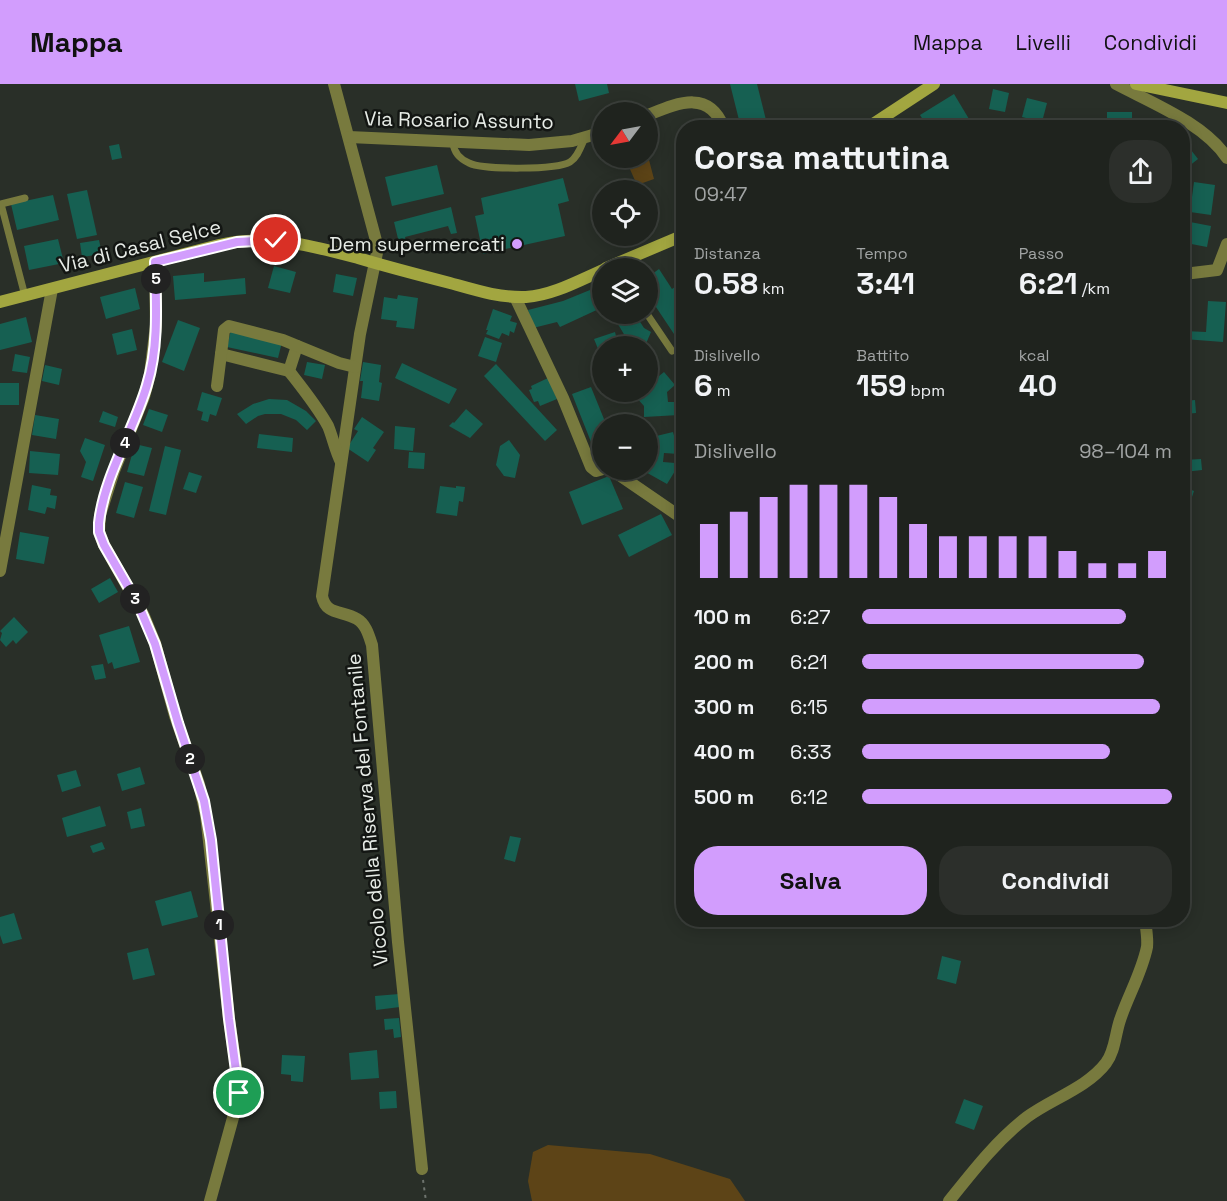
<!DOCTYPE html>
<html lang="it">
<meta charset="utf-8">
<style>
:root{--surface:#1f231e;--page:#2c2f2b;--text:#f1f3f6;--muted:#a1a4a4;--line:#3c403c;--accent:#d29dfd}
body{margin:0;font-family:"Space Grotesk",sans-serif;background:var(--page);color:var(--text);height:100vh;display:flex;flex-direction:column;font-size:22px;white-space:nowrap}
*{box-sizing:border-box;margin:0}
p{font-size:20px;color:var(--muted)}
.icon{flex:none;width:33px;height:33px;fill:none;stroke:currentColor;stroke-width:2;stroke-linecap:round;stroke-linejoin:round}
.map{position:relative;flex:1;overflow:hidden}
.sheet{position:absolute;left:676px;top:36px;width:514px;height:807px;display:flex;flex-direction:column;background:var(--surface);border-radius:24px;box-shadow:0 3px 15px #0003,0 0 0 2px var(--line)}
.sheet>*{flex:none}
.needle{width:39px;rotate:238deg}
.tools{position:absolute;left:592px;top:18px;display:grid;gap:12px}
.tools a{display:grid;place-items:center;width:66px;height:66px;border-radius:50%;background:var(--surface);box-shadow:0 3px 15px #0003,0 0 0 2px var(--line);font-size:30px}
.pin{position:absolute;display:grid;place-items:center;width:51px;height:51px;color:#fff;margin:-26px;border:3px solid #fff;border-radius:50%;box-shadow:0 2px 6px #0007}
.km{position:absolute;width:30px;height:30px;margin:-15px;border-radius:50%;background:#222;color:#fff;font-size:16px;line-height:30px;text-align:center}
.round{display:grid;place-items:center;flex:none;width:63px;height:63px;border-radius:24px;background:var(--page)}
.head{display:flex;align-items:center;justify-content:space-between;height:102px;padding:0 18px}
h1{font-size:33px;font-weight:800;line-height:45px}
.figures{display:grid;grid-template-columns:repeat(3,1fr);gap:9px;height:102px;padding:6px 18px}
.figures div{display:grid;align-content:center}
.figures b{font-size:30px;font-weight:800}
.figures small{font-size:16px;font-weight:400}
.figures p{font-size:16px}
.chart{height:168px;padding:12px 18px}
.chart p{display:flex;justify-content:space-between}
.chart svg{width:100%;height:108px;margin-top:6px;stroke:var(--accent);stroke-width:6}
.button{display:flex;gap:12px;margin-top:auto;padding:12px 18px}
.button a{flex:1;height:69px;border-radius:24px;background:var(--accent);color:#111;font-size:24px;font-weight:800;line-height:69px;text-align:center}
.button a+a{background:var(--page);color:var(--text)}
ul{padding:0 18px;list-style:none;font-size:20px}
li{display:grid;grid-template-columns:96px 72px 1fr;align-items:center;height:45px}
li i{height:15px;border-radius:8px;background:var(--accent)}
header{display:flex;align-items:center;gap:36px;box-sizing:border-box;height:84px;padding:0 30px;background:var(--accent);color:#111}
header strong{font-size:28px}
nav{display:flex;gap:33px;margin-inline-start:auto;font-size:21px}
.map>svg:first-child{display:block}
.green{fill:#5d4417}
.building{fill:#166052}
.lines{fill:none;stroke-linecap:round;stroke-linejoin:round}
.path{stroke:#6e746e;stroke-width:2;stroke-dasharray:3 4.5;stroke-linecap:butt}
.service{stroke:#787a3e;stroke-width:7}
.minor{stroke:#787a3e;stroke-width:12}
.secondary{stroke:#a2a640;stroke-width:12}
.route-casing{stroke:#fff;stroke-width:12}
.route{stroke:#d29dfd;stroke-width:8}
.poi-dot{fill:#d29dfd;stroke:#131613;stroke-width:2}
.labels{text-anchor:middle;stroke-width:5;stroke-linejoin:round;paint-order:stroke}
.street-label{font-size:20px;fill:#e7ece7;stroke:#131613}
.poi-label{font-size:20px;fill:#e7ece7;stroke:#131613;text-anchor:end}
</style>
<header>
<strong>Mappa</strong>
<nav><a>Mappa</a><a>Livelli</a><a>Condividi</a></nav>
</header>
<div class="map">
<svg width="1227" height="1117" viewBox="0 0 1227 1117">
<rect width="100%" height="100%" fill="#292f28"/>
<g class="green">
<polygon points="648,72 654,95 637,101 625,74 648,74"/>
<polygon points="548,1061 650,1070 730,1095 745,1117 532,1117 528,1097 533,1068"/>
</g>
<g class="building">
<polygon points="575,0 607,0 609,9 579,17"/>
<polygon points="730,0 757,0 768,44 741,44"/>
<polygon points="993,5 1009,9 1005,28 989,25"/>
<polygon points="954,10 969,35 954,44 928,44 920,31"/>
<polygon points="1027,14 1047,19 1042,38 1022,33"/>
<rect x="1107" y="28" width="25" height="16"/>
<polygon points="1184,57 1198,75 1184,86"/>
<polygon points="119,60 122,74 112,76 109,62"/>
<polygon points="437,81 444,110 392,122 385,93"/>
<polygon points="563,94 569,117 558,120 565,152 483,170 475,132 484,130 481,114"/>
<polygon points="1194,98 1215,101 1211,131 1190,128"/>
<polygon points="87,106 97,151 77,155 67,110"/>
<polygon points="53,111 59,136 17,146 11,120"/>
<polygon points="451,123 457,149 451,150 448,142 405,153 407,161 400,163 394,138"/>
<polygon points="1190,138 1211,142 1207,163 1186,159"/>
<polygon points="58,155 64,179 29,186 24,162"/>
<polygon points="99,156 102,170 82,173 80,159"/>
<polygon points="274,182 296,188 290,209 268,204"/>
<polygon points="659,185 672,205 684,197 684,206 679,210 684,218 684,247 676,253 648,211 648,193"/>
<polygon points="204,189 204,198 245,194 246,210 175,216 173,192"/>
<polygon points="336,190 357,194 353,212 333,208"/>
<polygon points="135,204 140,225 106,235 100,213"/>
<polygon points="590,206 601,224 560,243 557,238 533,244 528,226 563,217"/>
<polygon points="398,211 418,214 414,245 396,243 397,237 381,235 384,213 397,215"/>
<polygon points="1208,217 1226,218 1223,258 1184,255 1184,247 1206,248"/>
<polygon points="493,225 512,232 510,237 517,239 514,249 510,247 509,252 502,249 499,255 486,250 488,246 486,246"/>
<polygon points="612,230 635,230 644,244 651,248 645,262 603,262 603,277 594,255 615,248 618,260 624,260 625,252"/>
<polygon points="26,233 32,258 0,266 0,240"/>
<polygon points="178,236 200,244 184,287 162,278"/>
<polygon points="132,245 137,266 117,271 112,250"/>
<polygon points="231,246 282,258 278,274 227,263"/>
<polygon points="485,253 502,259 496,278 478,272"/>
<polygon points="15,270 30,273 27,289 12,287"/>
<polygon points="307,278 325,281 322,295 304,291"/>
<polygon points="363,278 381,281 379,298 382,299 379,317 361,314 363,297 360,297"/>
<polygon points="402,279 457,305 449,320 395,294"/>
<polygon points="496,280 557,346 545,357 484,292"/>
<polygon points="45,281 62,285 59,301 42,297"/>
<polygon points="664,288 675,301 667,308 668,318 678,318 679,331 644,333 644,322 635,312 640,308 648,308 648,301"/>
<polygon points="548,294 557,315 540,322 538,317 534,318 529,306 532,305 531,302"/>
<rect x="0" y="299" width="19" height="22"/>
<polygon points="591,303 606,340 603,340 603,365 595,368 572,310"/>
<polygon points="202,308 222,314 216,332 210,330 208,338 201,336 203,328 197,326"/>
<polygon points="269,315 287,316 306,327 316,337 307,346 296,336 281,330 265,330 258,332 246,340 237,330 253,320"/>
<polygon points="1195,316 1196,329 1184,330 1184,317"/>
<polygon points="149,325 168,331 162,348 143,341"/>
<polygon points="466,325 483,340 470,354 449,342 453,338 454,339"/>
<polygon points="103,327 118,333 115,343 99,338"/>
<polygon points="35,331 59,335 56,355 32,351"/>
<polygon points="362,333 384,348 373,364 376,366 368,378 347,364 358,347 354,345"/>
<polygon points="395,342 415,344 413,367 394,365"/>
<polygon points="673,348 679,370 664,369 663,378 675,379 675,387 667,400 642,386 648,386 648,354"/>
<polygon points="259,350 293,354 292,368 257,364"/>
<polygon points="85,354 105,361 93,397 81,393 86,378 80,367"/>
<polygon points="509,356 520,371 515,394 504,392 496,381 500,362"/>
<polygon points="135,360 152,364 144,392 127,388"/>
<polygon points="165,362 181,366 166,431 149,427"/>
<polygon points="30,367 60,370 58,391 29,389"/>
<polygon points="409,368 425,369 424,385 408,384"/>
<polygon points="1201,375 1202,386 1184,388 1184,376"/>
<polygon points="189,388 202,392 196,409 183,405"/>
<polygon points="609,392 623,425 582,441 569,408"/>
<polygon points="125,398 143,403 134,434 116,429"/>
<polygon points="32,401 51,405 50,411 57,412 55,425 47,423 45,430 28,426"/>
<polygon points="440,402 456,404 456,402 465,403 463,418 459,417 457,432 436,429"/>
<polygon points="1184,403 1194,407 1184,437"/>
<polygon points="661,430 672,451 629,473 618,451"/>
<polygon points="20,448 49,453 44,480 16,475"/>
<polygon points="110,494 118,508 99,519 91,505"/>
<polygon points="14,533 28,548 16,560 13,556 6,563 0,556 2,549 0,547"/>
<polygon points="129,542 140,578 114,585 112,578 108,580 99,551"/>
<polygon points="103,580 106,594 95,596 91,582"/>
<polygon points="140,683 145,700 122,707 117,690"/>
<polygon points="76,686 81,702 62,708 57,691"/>
<polygon points="100,722 106,742 67,753 62,734"/>
<polygon points="141,724 145,742 131,745 127,728"/>
<polygon points="510,752 521,754 515,778 504,775"/>
<polygon points="102,758 105,765 93,769 90,762"/>
<polygon points="191,807 198,833 162,842 155,817"/>
<polygon points="14,829 22,855 3,860 0,851 0,833"/>
<polygon points="148,864 155,891 133,896 127,869"/>
<polygon points="942,872 961,877 956,900 937,895"/>
<polygon points="399,910 400,923 376,926 375,912"/>
<polygon points="399,934 401,953 394,954 393,945 385,946 384,935"/>
<polygon points="377,966 379,994 351,996 349,969"/>
<polygon points="282,971 305,972 303,998 291,997 291,991 281,990"/>
<polygon points="396,1007 397,1024 380,1025 379,1008"/>
<polygon points="964,1015 983,1022 974,1046 955,1039"/>
</g>
<g class="lines">
<polyline class="path" points="423,1096 426,1117"/>
<g class="service">
<path d="M453,59C454,69 460,75 469,79C483,86 557,86 570,78C578,73 581,62 585,54"/>
<polyline points="25,114 1,120 25,212"/>
<polyline points="647,230 672,267"/>
</g>
<g class="minor">
<path d="M334,0L378,164L360,250L322,512C326,532 343,526 357,535C366,540 369,552 372,561L398,858L422,1085"/>
<path d="M1116,0C1152,19 1205,40 1227,74"/>
<path d="M648,31C678,19 709,5 724,44"/>
<polyline points="349,53 529,61 572,57 603,48"/>
<polyline points="155,178 156,241 150,290 144,313 114,387 100,431 99,448 104,461 144,532 155,559 175,632 199,700 206,731 229,935 239,1004 239,1012 210,1117"/>
<polyline points="1184,190 1217,186 1227,160"/>
<polyline points="515,213 563,314 591,383 596,387 603,385"/>
<path d="M297,262L289,287C303,305 317,322 328,342C333,354 335,366 341,378"/>
<polyline points="221,270 289,287"/>
<polyline points="217,302 224,246 229,242 283,256 339,279 355,283"/>
<polyline points="612,386 682,434"/>
<polyline points="0,487 52,205"/>
<path d="M949,1117C973,1087 996,1057 1027,1033C1051,1015 1087,1004 1106,979C1115,967 1115,951 1120,936C1128,912 1142,888 1147,863C1148,854 1146,844 1145,836"/>
</g>
<g class="secondary">
<polyline points="1136,0 1227,19"/>
<polyline points="867,44 934,0"/>
<polyline points="606,184 684,151"/>
<path d="M0,218L219,161C270,150 309,161 358,174C388,183 419,191 450,199C475,206 500,214 526,213C553,211 578,197 603,186"/>
</g>
</g>
<g class="lines">
<defs>
<path id="route" d="M239,1009L229,935L211,756L204,717L178,639L155,560L138,520L104,461L99,448V439C104,392 134,346 147,301C159,262 156,219 155,178L237,158L276,156"/>
</defs>
<use href="#route" class="route-casing"/>
<use href="#route" class="route"/>
</g>
<circle class="poi-dot" cx="517" cy="160" r="6"/>
<g class="labels">
<g class="street-label">
<text transform="translate(459 36) rotate(1)" y="7">Via Rosario Assunto</text>
<text transform="translate(140 162) rotate(-14)" y="7">Via di Casal Selce</text>
<text transform="translate(367 726) rotate(-95)" y="7">Vicolo della Riserva del Fontanile</text>
</g>
<g class="poi-label">
<text x="505" y="167">Dem supermercati</text>
</g>
</g>
</svg>
<div class="tools">
<a><svg class="needle" viewBox="-14 -14 28 28"><path d="M0-13l5 13h-10z" fill="#e53935"/><path d="M0 13l5-13h-10z" fill="#a1a4a4"/></svg></a>
<a><svg class="icon" aria-label="locate" viewBox="0 0 24 24"><circle cx="12" cy="12" r="6"/><path d="M12 2v4M12 18v4M2 12h4M18 12h4"/></svg></a>
<a><svg class="icon" aria-label="layers" viewBox="0 0 24 24"><path d="M12 4l9 5-9 5-9-5zM3 14l9 5 9-5"/></svg></a>
<a>+</a>
<a>−</a>
</div>
<div class="pin" style="left:239px;top:1009px;background:#1e9e55"><svg class="icon" aria-label="arrive" viewBox="0 0 24 24"><path d="M6 21V4h12l-3 4 3 4H6"/></svg></div>
<div class="pin" style="left:276px;top:156px;background:#d93025"><svg class="icon" aria-label="check" viewBox="0 0 24 24"><path d="M5 12l5 5 9-10"/></svg></div>
<b class="km" style="left:219px;top:841px">1</b>
<b class="km" style="left:190px;top:675px">2</b>
<b class="km" style="left:135px;top:515px">3</b>
<b class="km" style="left:125px;top:359px">4</b>
<b class="km" style="left:156px;top:195px">5</b>
<section class="sheet">
<div class="head"><div><h1>Corsa mattutina</h1><p>09:47</p></div><a class="round"><svg class="icon" aria-label="share" viewBox="0 0 24 24"><path d="M12 15V3M7 8l5-5 5 5M5 13v7h14v-7"/></svg></a></div>
<div class="figures">
<div><p>Distanza</p><b>0.58<small> km</small></b></div>
<div><p>Tempo</p><b>3:41</b></div>
<div><p>Passo</p><b>6:21<small> /km</small></b></div>
</div>
<div class="figures">
<div><p>Dislivello</p><b>6<small> m</small></b></div>
<div><p>Battito</p><b>159<small> bpm</small></b></div>
<div><p>kcal</p><b>40</b></div>
</div>
<div class="chart"><p><span>Dislivello</span>98–104 m</p>
<svg viewBox="0 0 160 44" preserveAspectRatio="none"><path d="M5 44V22M15 44V17M25 44V11M35 44V6M45 44V6M55 44V6M65 44V11M75 44V22M85 44V27M95 44V27M105 44V27M115 44V27M125 44V33M135 44V38M145 44V38M155 44V33"/></svg>
</div>
<ul>
<li><b>100 m</b>6:27<i style="width:85%"></i></li>
<li><b>200 m</b>6:21<i style="width:91%"></i></li>
<li><b>300 m</b>6:15<i style="width:96%"></i></li>
<li><b>400 m</b>6:33<i style="width:80%"></i></li>
<li><b>500 m</b>6:12<i style="width:100%"></i></li>
</ul>
<div class="button"><a>Salva</a><a>Condividi</a></div>
</section>
</div>
